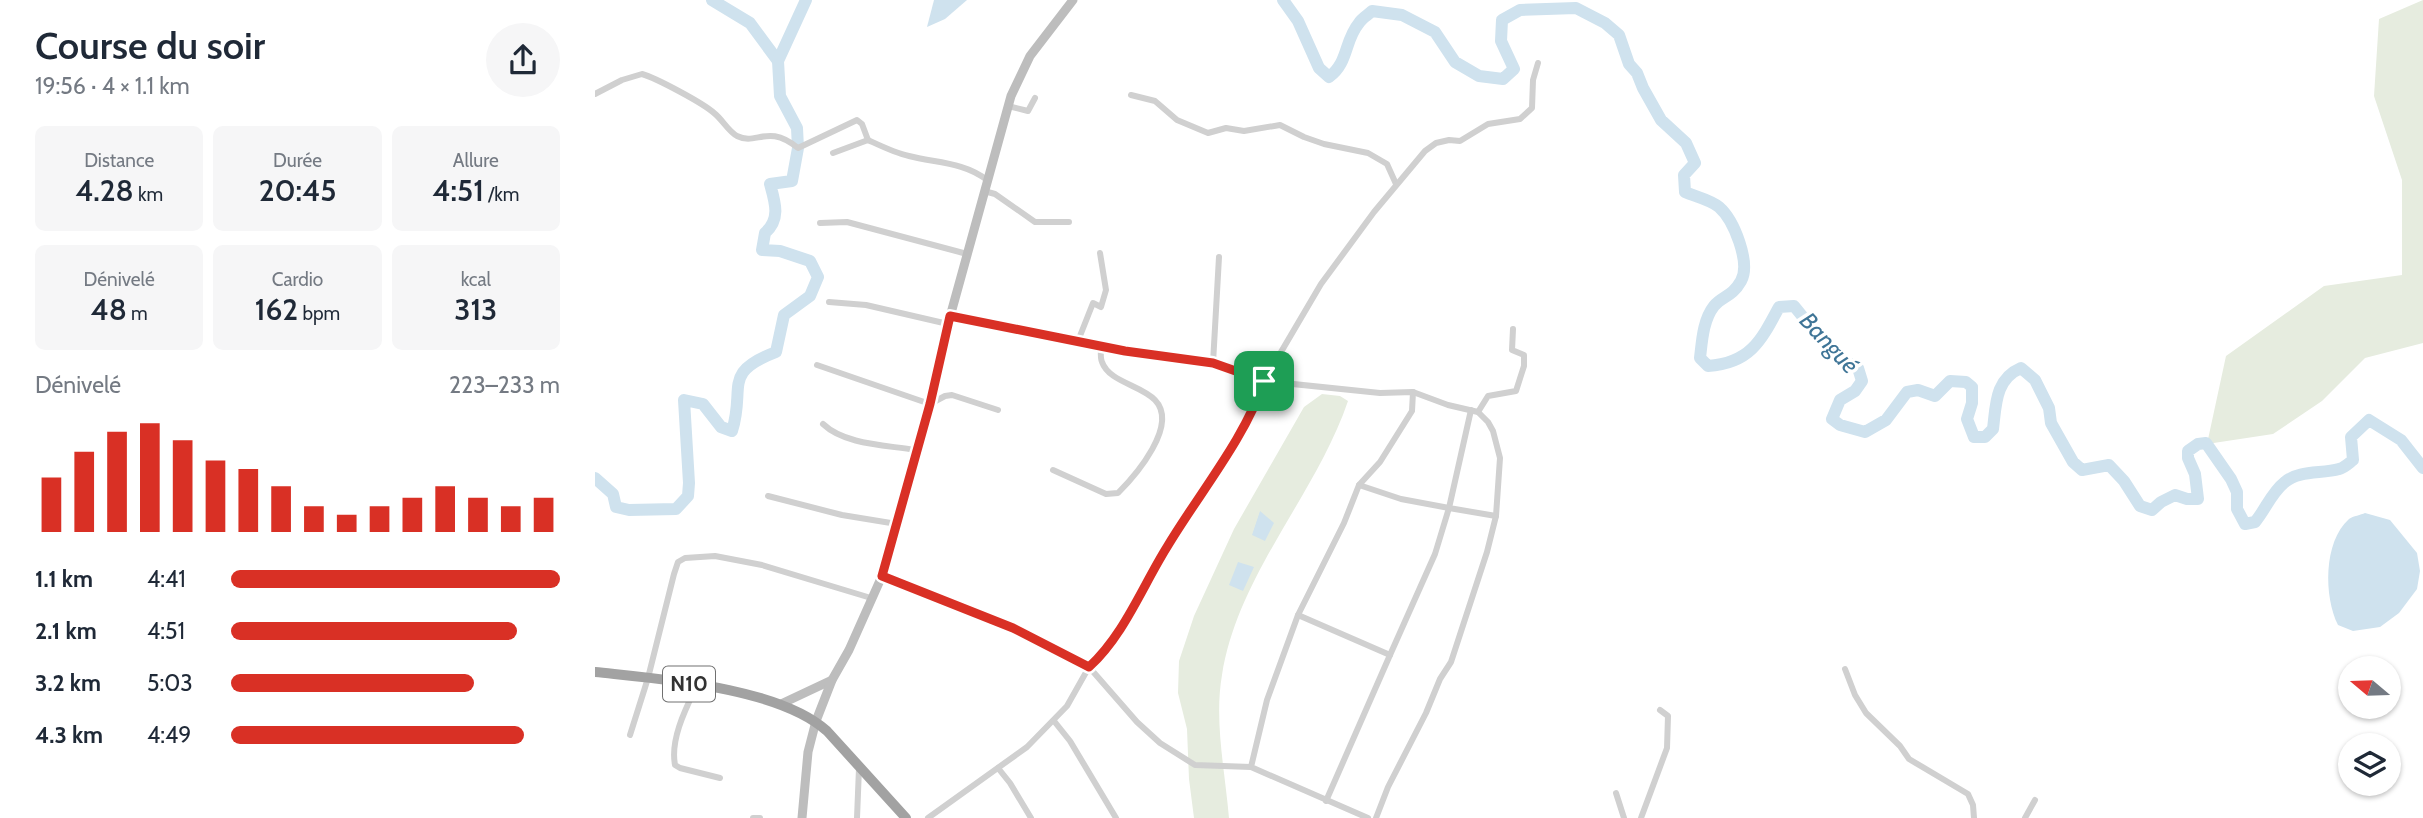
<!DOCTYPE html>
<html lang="fr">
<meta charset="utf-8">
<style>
:root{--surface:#fff;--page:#f6f6f7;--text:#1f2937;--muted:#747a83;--accent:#d93025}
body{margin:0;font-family:Cabin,sans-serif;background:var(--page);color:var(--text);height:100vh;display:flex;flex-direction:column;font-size:26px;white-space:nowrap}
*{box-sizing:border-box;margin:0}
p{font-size:23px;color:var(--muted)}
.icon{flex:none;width:38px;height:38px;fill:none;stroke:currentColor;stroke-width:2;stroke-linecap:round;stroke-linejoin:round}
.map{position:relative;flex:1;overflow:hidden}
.drawer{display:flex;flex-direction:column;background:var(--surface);width:595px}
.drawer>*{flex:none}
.needle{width:46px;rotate:289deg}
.controls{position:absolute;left:1743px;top:656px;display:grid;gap:14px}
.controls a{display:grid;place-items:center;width:63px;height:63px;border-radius:50%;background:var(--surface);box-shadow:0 2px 5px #0004;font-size:35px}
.pin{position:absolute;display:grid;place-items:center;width:60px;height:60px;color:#fff;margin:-30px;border-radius:14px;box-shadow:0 4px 10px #0006}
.round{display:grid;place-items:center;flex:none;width:74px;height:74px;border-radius:37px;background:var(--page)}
.headline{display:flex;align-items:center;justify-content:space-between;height:119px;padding:0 35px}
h1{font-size:38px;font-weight:600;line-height:52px}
.figures{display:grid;grid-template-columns:repeat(3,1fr);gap:10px;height:119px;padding:7px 35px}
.figures div{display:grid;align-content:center;border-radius:10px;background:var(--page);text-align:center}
.figures b{font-size:30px;font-weight:600}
.figures small{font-size:19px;font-weight:400}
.figures p{font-size:19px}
.chart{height:196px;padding:14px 35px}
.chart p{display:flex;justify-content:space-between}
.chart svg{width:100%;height:126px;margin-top:7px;stroke:var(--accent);stroke-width:6}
ul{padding:0 35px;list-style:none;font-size:23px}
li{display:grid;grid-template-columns:112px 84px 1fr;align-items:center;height:52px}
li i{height:18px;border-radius:9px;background:var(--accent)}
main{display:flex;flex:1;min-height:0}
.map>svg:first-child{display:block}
.green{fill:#e6ecdf}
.water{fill:#cfe2ee}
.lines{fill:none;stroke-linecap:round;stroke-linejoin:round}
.river{stroke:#cfe2ee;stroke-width:12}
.minor{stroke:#d0d0d0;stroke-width:6}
.secondary{stroke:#bdbdbd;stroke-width:9}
.trunk{stroke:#a2a2a2;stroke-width:10}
.route-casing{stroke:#fff;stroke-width:14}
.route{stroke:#d93025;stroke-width:9}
.labels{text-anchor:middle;stroke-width:7;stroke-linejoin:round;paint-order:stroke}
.shield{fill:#fff;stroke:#707070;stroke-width:2}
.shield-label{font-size:21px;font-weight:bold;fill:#333}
.water-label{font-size:24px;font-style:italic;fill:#3f7597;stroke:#fff}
</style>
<main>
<section class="drawer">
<div class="headline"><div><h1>Course du soir</h1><p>19:56 · 4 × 1.1 km</p></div><a class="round"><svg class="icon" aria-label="share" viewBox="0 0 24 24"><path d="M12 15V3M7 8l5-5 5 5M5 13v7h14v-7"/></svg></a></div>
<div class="figures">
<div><p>Distance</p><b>4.28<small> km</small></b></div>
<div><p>Durée</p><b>20:45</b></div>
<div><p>Allure</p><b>4:51<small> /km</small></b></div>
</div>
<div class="figures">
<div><p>Dénivelé</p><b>48<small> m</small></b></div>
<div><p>Cardio</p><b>162<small> bpm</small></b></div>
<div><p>kcal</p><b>313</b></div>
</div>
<div class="chart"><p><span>Dénivelé</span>223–233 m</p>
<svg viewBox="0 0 160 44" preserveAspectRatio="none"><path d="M5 44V25M15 44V16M25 44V9M35 44V6M45 44V12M55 44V19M65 44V22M75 44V28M85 44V35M95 44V38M105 44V35M115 44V32M125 44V28M135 44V32M145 44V35M155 44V32"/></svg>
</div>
<ul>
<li><b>1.1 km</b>4:41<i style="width:100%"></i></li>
<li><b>2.1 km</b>4:51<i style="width:87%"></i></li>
<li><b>3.2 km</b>5:03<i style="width:74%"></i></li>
<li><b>4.3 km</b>4:49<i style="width:89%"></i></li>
</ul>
</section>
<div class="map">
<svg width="1828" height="818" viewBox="0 0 1828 818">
<rect width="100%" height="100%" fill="#fff"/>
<g class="green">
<polygon points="1828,0 1828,343 1770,358 1727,401 1678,434 1612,444 1631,356 1729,286 1807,275 1807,180 1779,96 1784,19"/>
<path d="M727,394L745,396L753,401C721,495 643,574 627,675C619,721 630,771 634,818H599L594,779L592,729L583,693L584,661L599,616L639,529L709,407Z"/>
</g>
<g class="water">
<polygon points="339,0 372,0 350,19 332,27"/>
<polygon points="665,511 679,523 670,541 657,535"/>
<path d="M1770,513L1795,520L1822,553L1825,571L1822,589L1804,613L1785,627L1758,631L1743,625C1729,597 1728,542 1754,519C1758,516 1766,515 1770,513Z"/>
<polygon points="643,562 659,567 648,591 634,585"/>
</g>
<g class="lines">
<g class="river">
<polyline points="117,0 155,23 183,61"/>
<path d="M688,0L703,21L724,68L734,77C754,62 749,41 764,23C767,18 773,15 777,11L807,15L840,32L860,62L884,76L908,79L919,69L906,41L907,20L925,10L981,8L1010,23L1024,35L1034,64L1042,73L1048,88L1066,120L1091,143L1100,163L1089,175L1090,192C1099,196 1116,200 1124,207C1139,220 1156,263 1146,281C1137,297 1127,296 1119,306C1108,320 1107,341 1105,358L1113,366C1155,363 1166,341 1184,307L1199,306C1219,330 1235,355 1263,368L1267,381L1260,391L1245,400L1237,419L1245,425L1270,432L1291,420L1312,392L1323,390L1340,396L1355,381L1371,382L1377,387V403L1372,419L1379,437H1390L1398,429C1401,405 1400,379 1426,368L1440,380L1454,408L1456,423L1478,462L1487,470L1514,465L1529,481L1545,506L1557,510L1566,502L1580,495L1592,499H1603L1600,474L1593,458V451L1603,444L1611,443L1636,479L1642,492V509L1650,524L1660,522C1671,509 1676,493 1690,482C1704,470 1727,474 1744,469C1749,468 1754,463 1758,460L1756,437L1774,420L1806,440L1828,468"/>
<path d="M0,478L18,494L21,507L34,510L81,509L93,496L94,483L89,400L108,404L126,427L137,431C151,387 126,373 181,352L189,315L215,296L223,277L215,261L185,251L167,250L170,233C186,219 180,202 175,184L197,181L203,148L202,128L185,96L183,61L211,0"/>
</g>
<g class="minor">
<path d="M0,94L27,80L47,74C61,78 108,103 119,113C127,119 133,131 142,136C162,146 172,123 203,148L262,120L267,124L273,140"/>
<polyline points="536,95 560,101 582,120 613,133 631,128 649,131 685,125 709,137 729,144 773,153 792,164 801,184"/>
<polyline points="413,106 433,111 440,98"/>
<path d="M238,153L273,140C286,146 300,153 314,156C341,163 369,162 392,180"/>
<polyline points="389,191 400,194 440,222 474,222"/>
<polyline points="225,223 252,222 372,254"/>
<polyline points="234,302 271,305 353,324"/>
<polyline points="355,316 530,351 618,363 669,381 785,393 818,392 853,405 883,412 893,422 898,431 905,458 901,516 892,552 856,662 845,679 831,713 793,787 781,818"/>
<polyline points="483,341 498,303 506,307 511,290 505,253"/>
<polyline points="618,363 624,257"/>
<polyline points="222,365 335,404 350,396 357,395 403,410"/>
<polyline points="876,410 854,508 901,516"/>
<polyline points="883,412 893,396 921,391 929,366 929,355 917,350 918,329"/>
<path d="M228,424C250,445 292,445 320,450"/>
<path d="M458,470L511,494L523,493C541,475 584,425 560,400C546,385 514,382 507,362C505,358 506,351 506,346"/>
<polyline points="173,496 247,515 302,524"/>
<polyline points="287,576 418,628 494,667 542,722 565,743 600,765 656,767"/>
<polyline points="703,615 795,655 840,554 854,508 806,499 764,485"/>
<polyline points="1250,669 1260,695 1271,713 1305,746 1314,759 1373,794 1378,805 1379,818"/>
<path d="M102,685C91,708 75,739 80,765L85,768L125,778"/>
<polyline points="459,721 475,741 521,818"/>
<polyline points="35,735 53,678 79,574 83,562 90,558 120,556 167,565 276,598"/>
<polyline points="403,768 415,783 436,818"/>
<polyline points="1021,793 1029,818"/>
<polyline points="731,801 795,655"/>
<polyline points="158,818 165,818"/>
<polyline points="262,818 264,768"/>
<polyline points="333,818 432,747 472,706 494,667 512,650 574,544 615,482 656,411 669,381 726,284 779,212 830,151 841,143 854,140 865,141 893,124 925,119 937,108 938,80 943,63"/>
<polyline points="773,818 656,767 672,700 703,615 749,523 764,485 785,462 817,411 818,392"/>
<polyline points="1046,818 1072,748 1073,716 1065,710"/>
<polyline points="1430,818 1440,800"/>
</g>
<g class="secondary">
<polyline points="186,704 237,680"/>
<polyline points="207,818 213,752 221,721 237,680 254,650 287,576 335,404 353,324 416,96 435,56 478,0"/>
</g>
<path class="trunk" d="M0,672C65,679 183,687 232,731L311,818"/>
</g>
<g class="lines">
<defs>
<path id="route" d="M355,316L530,351L618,363L669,381C651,437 603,495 572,547C547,587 529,635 494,667L418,628L287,576L335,404Z"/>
</defs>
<use href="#route" class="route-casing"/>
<use href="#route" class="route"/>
</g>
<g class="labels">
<rect class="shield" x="68" y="666.5" width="52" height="35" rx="5"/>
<g class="shield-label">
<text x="94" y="691">N10</text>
</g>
<g class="water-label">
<text transform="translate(1234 343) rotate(47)" y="8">Bangué</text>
</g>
</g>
</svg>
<div class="controls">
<a><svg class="needle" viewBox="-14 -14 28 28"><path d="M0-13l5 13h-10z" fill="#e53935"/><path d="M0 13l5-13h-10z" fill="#747a83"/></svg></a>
<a><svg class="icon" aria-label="layers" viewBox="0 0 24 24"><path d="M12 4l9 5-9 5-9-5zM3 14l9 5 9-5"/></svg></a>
</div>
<div class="pin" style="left:669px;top:381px;background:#1e9e55"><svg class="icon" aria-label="arrive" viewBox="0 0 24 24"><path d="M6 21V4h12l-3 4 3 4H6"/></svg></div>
</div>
</main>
